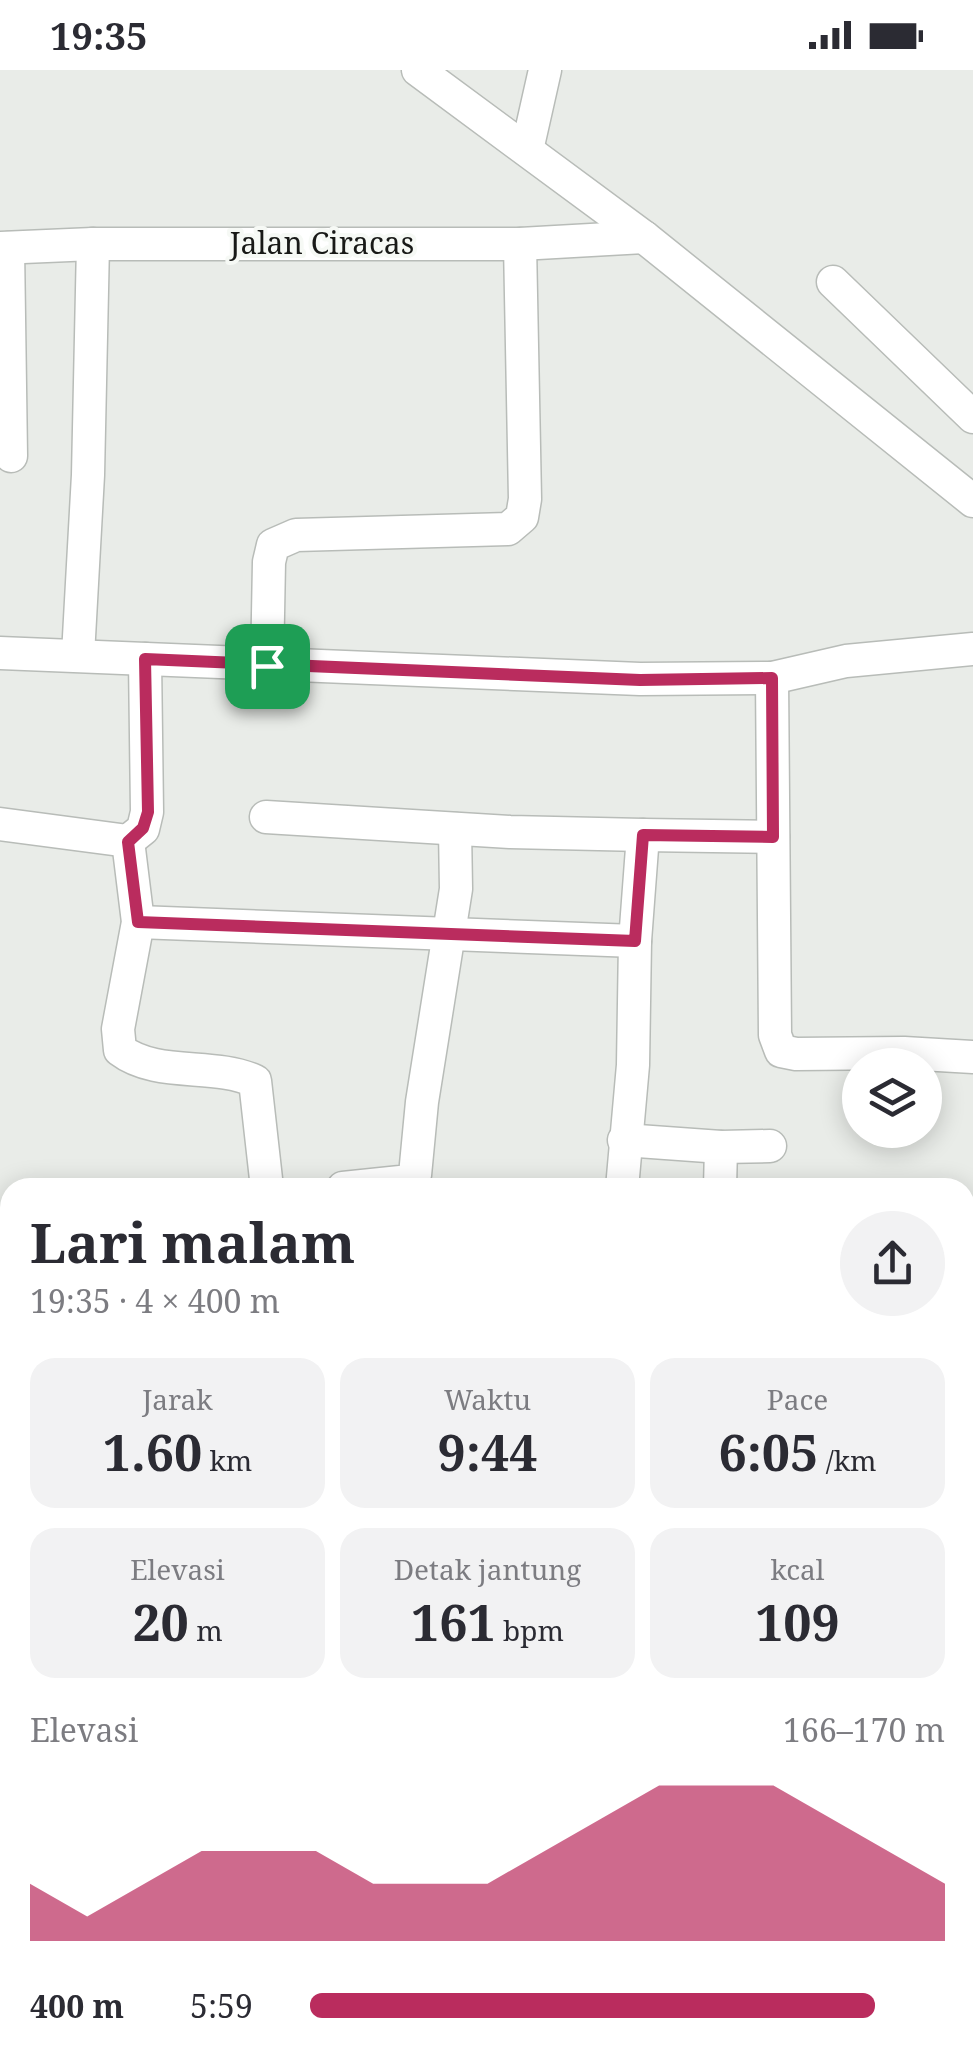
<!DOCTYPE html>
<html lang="id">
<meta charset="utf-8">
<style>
:root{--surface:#fff;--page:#f2f2f3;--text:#2b2b33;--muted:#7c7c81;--accent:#ba2c5e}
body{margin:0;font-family:"Noto Serif",serif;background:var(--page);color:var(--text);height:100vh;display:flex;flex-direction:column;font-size:38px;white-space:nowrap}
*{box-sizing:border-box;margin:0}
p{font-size:32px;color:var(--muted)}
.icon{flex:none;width:55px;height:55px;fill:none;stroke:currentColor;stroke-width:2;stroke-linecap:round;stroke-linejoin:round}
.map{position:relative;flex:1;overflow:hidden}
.drawer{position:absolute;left:0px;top:1108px;width:975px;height:888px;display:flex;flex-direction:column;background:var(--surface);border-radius:30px 30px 0 0;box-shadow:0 5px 25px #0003}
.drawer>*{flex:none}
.fabs{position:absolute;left:842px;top:978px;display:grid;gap:20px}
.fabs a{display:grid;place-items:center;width:100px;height:100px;border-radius:50%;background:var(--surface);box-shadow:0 5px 25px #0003;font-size:50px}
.pin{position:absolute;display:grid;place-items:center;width:85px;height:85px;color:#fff;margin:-42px;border-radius:20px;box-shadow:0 5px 15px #0006}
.round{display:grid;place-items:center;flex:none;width:105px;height:105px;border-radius:52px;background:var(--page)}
.head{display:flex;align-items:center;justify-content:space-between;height:170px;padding:0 30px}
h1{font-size:55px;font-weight:700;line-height:75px}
.metrics{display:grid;grid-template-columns:repeat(3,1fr);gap:15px;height:170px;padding:10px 30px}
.metrics div{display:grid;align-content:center;border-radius:25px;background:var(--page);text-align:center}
.metrics b{font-size:50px;font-weight:700}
.metrics small{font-size:28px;font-weight:400}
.metrics p{font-size:28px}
.chart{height:280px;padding:20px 30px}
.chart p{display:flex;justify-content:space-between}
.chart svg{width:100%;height:180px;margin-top:10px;fill:var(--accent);opacity:.7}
ul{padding:0 30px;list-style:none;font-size:32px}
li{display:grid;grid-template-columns:160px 120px 1fr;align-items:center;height:75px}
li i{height:25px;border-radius:12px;background:var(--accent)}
.status{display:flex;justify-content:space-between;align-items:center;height:70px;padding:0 50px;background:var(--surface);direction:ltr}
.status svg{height:28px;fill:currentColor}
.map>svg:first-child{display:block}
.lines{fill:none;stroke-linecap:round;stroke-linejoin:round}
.minor-casing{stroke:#b8bcb8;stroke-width:35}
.minor{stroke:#fff;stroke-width:32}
.route-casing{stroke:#fff;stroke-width:20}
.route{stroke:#ba2c5e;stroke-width:12}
.labels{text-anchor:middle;stroke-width:8;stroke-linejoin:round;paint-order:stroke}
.street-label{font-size:30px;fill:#181917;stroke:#f6f9f5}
</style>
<div class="status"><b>19:35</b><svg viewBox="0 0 49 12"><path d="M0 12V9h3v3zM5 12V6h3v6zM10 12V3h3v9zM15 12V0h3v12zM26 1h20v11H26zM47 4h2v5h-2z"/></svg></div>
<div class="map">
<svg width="973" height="1993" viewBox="0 0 973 1993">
<rect width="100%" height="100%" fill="#e9ece8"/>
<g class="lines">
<defs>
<g id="minor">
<polyline points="418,0 644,167 973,431"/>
<polyline points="527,80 545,0"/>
<polyline points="0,178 93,174 520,174 644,167"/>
<polyline points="8,178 11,386"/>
<polyline points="833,212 973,347"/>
<polyline points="0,583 640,609 772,608 846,591 973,579"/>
<polyline points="78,585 88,405 93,174"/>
<polyline points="267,596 269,492 273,475 296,465 508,459 522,447 525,429 520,174"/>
<polyline points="772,608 775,965 781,981 796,984 904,983 973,987"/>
<polyline points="266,747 510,762 643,765"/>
<polyline points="0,754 128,771 143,759 147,742 145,589"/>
<path d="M128,771L138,852L118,959L120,980C157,1008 213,992 255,1011L267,1118"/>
<polyline points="138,852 635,871"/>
<polyline points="624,1070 721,1077 770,1076"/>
<polyline points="343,1118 410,1111 415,1105 422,1032 456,819 455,759"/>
<polyline points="622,1118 633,995 635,871 643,765 773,767"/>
<polyline points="720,1118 721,1077"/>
<polyline points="965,1155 973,1157"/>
<polyline points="965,1268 973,1271"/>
<polyline points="0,1352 10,1364"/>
<polyline points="965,1896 973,1898"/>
<polyline points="0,1966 10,1967"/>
<polyline points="265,1985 271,1993"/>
<polyline points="395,1993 396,1985"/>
<polyline points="524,1993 525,1985"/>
<polyline points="641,1993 647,1985"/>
<polyline points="841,1993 842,1985"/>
</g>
</defs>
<use href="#minor" class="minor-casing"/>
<use href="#minor" class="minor"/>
</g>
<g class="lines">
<defs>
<polygon id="route" points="145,589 640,610 772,608 773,767 643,765 635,871 138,852 128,772 143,758 148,742"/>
</defs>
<use href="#route" class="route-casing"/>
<use href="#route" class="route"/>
</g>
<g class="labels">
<g class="street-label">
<text x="322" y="184">Jalan Ciracas</text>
</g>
</g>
</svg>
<div class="fabs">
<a><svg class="icon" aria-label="layers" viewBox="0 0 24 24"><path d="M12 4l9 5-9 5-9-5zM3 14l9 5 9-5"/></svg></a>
</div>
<div class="pin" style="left:267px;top:596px;background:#1e9e55"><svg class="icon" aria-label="arrive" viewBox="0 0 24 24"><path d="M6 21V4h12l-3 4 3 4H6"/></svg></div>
<section class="drawer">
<div class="head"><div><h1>Lari malam</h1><p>19:35 · 4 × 400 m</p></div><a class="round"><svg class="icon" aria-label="share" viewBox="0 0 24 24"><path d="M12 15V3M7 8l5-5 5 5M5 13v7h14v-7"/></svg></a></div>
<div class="metrics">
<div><p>Jarak</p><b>1.60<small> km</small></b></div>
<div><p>Waktu</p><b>9:44</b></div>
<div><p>Pace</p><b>6:05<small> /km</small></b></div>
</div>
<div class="metrics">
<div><p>Elevasi</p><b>20<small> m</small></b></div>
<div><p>Detak jantung</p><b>161<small> bpm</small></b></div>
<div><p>kcal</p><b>109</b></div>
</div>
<div class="chart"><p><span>Elevasi</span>166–170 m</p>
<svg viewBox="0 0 160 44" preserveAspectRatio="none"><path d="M0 44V30L10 38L20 30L30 22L40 22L50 22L60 30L70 30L80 30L90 22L100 14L110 6L120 6L130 6L140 14L150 22L160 30V44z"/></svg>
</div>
<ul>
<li><b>400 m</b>5:59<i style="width:89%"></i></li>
</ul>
</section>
</div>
